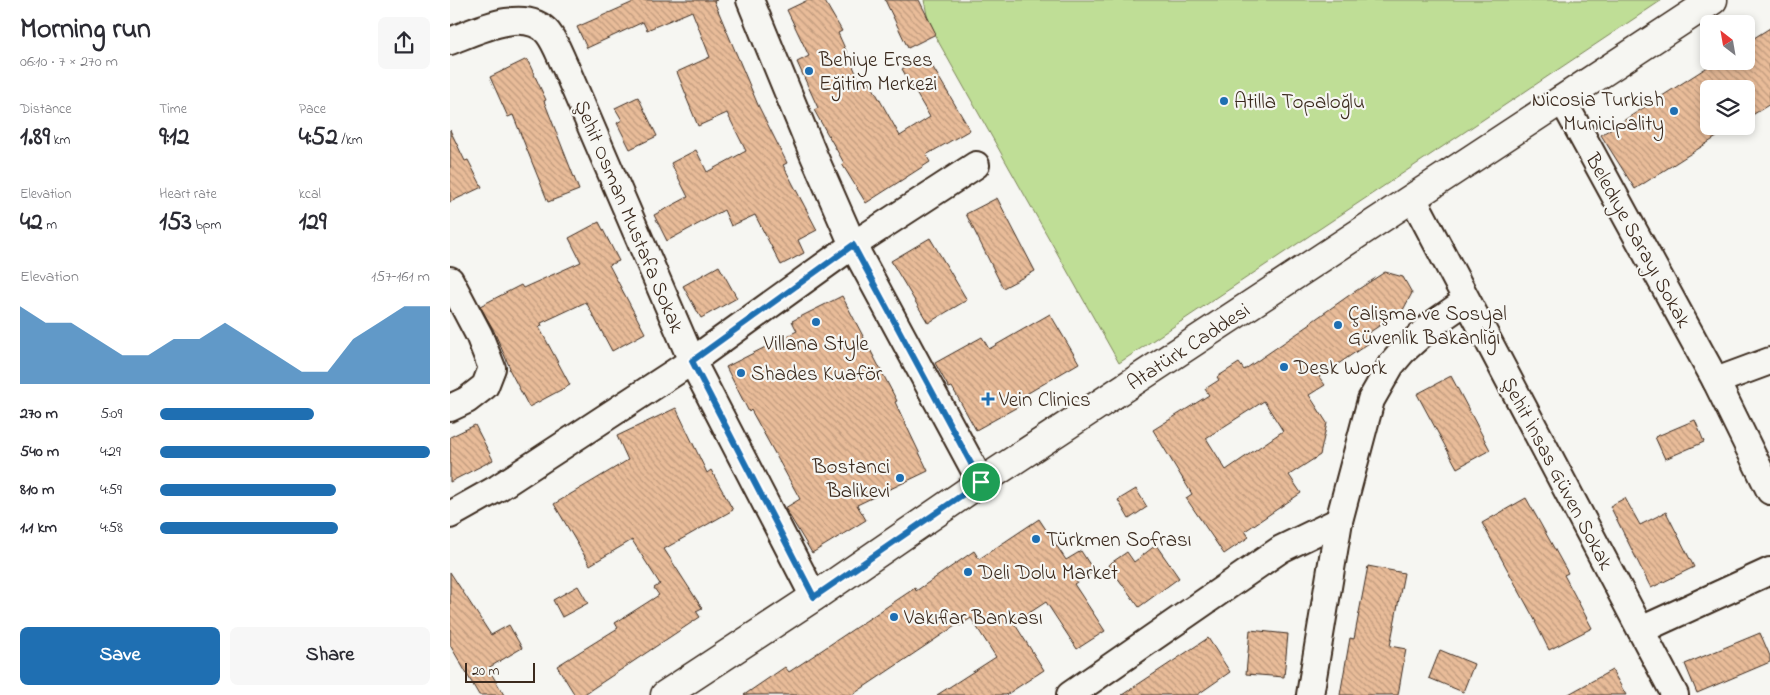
<!DOCTYPE html>
<meta charset="utf-8">
<style>
:root{--surface:#fff;--page:#f7f7f7;--text:#2b2b33;--muted:#7c7c81;--accent:#1f6fb2}
body{margin:0;font-family:"Indie Flower",sans-serif;background:var(--page);color:var(--text);height:100vh;display:flex;flex-direction:column;font-size:19px;white-space:nowrap}
*{box-sizing:border-box;margin:0}
p{font-size:16px;color:var(--muted)}
.icon{flex:none;width:28px;height:28px;fill:none;stroke:currentColor;stroke-width:2;stroke-linecap:round;stroke-linejoin:round}
.map{position:relative;flex:1;overflow:hidden}
.panel{display:flex;flex-direction:column;background:var(--surface);width:450px}
.panel>*{flex:none}
.needle{width:32px;rotate:329deg}
.tools{position:absolute;left:1250px;top:15px;display:grid;gap:10px}
.tools a{display:grid;place-items:center;width:55px;height:55px;border-radius:8px;background:var(--surface);box-shadow:0 2px 8px #0003;font-size:25px}
.scale{position:absolute;left:15px;bottom:12px;width:70px;box-sizing:border-box;padding-left:5px;border:2px solid #3b2a1e;border-top:0;font-size:14px;line-height:18px;white-space:nowrap;color:#3b2a1e;-webkit-text-stroke:4px #f6f6f2;paint-order:stroke}
.pin{position:absolute;display:grid;place-items:center;width:42px;height:42px;color:#fff;margin:-21px;border:2px solid #fff;border-radius:50%;box-shadow:0 1px 5px #0007}
.round{display:grid;place-items:center;flex:none;width:52px;height:52px;border-radius:8px;background:var(--page)}
.headline{display:flex;align-items:center;justify-content:space-between;height:85px;padding:0 20px}
h1{font-size:28px;font-weight:800;line-height:38px}
.metrics{display:grid;grid-template-columns:repeat(3,1fr);gap:8px;height:85px;padding:5px 20px}
.metrics div{display:grid;align-content:center}
.metrics b{font-size:25px;font-weight:800}
.metrics small{font-size:14px;font-weight:400}
.metrics p{font-size:14px}
.chart{height:140px;padding:10px 20px}
.chart p{display:flex;justify-content:space-between}
.chart svg{width:100%;height:90px;margin-top:5px;fill:var(--accent);opacity:.7}
.action{display:flex;gap:10px;margin-top:auto;padding:10px 20px}
.action a{flex:1;height:58px;border-radius:8px;background:var(--accent);color:#fff;font-size:20px;font-weight:800;line-height:58px;text-align:center}
.action a+a{background:var(--page);color:var(--text)}
ul{padding:0 20px;list-style:none;font-size:16px}
li{display:grid;grid-template-columns:80px 60px 1fr;align-items:center;height:38px}
li i{height:12px;border-radius:6px;background:var(--accent)}
main{display:flex;flex:1;min-height:0}
.map>svg:first-child{display:block}
.pitch{fill:#bfde96;stroke:#7d845a}
.building{fill:url(#building-back-hatch);stroke:#3b2a1e;fill-rule:evenodd}
.lines{fill:none;stroke-linecap:round;stroke-linejoin:round}
.street-casing{stroke:#3b2a1e;stroke-width:30}
.primary-casing{stroke:#3b2a1e;stroke-width:31}
.street{stroke:#f6f6f2;stroke-width:26}
.primary{stroke:#f6f6f2;stroke-width:28}
.route-casing{stroke:#fff;stroke-width:10}
.route{stroke:#1f6fb2;stroke-width:6}
.poi-dot{fill:#1f6fb2;stroke:#f6f6f2;stroke-width:2}
.labels{text-anchor:middle;stroke-width:4.5;stroke-linejoin:round;paint-order:stroke}
.poi-label{font-size:21px;fill:#3b2a1e;stroke:#f6f6f2;text-anchor:start}
.street-label{font-size:21px;fill:#3b2a1e;stroke:#f6f6f2}
</style>
<main>
<section class="panel">
<div class="headline"><div><h1>Morning run</h1><p>06:10 · 7 × 270 m</p></div><a class="round"><svg class="icon" aria-label="share" viewBox="0 0 24 24"><path d="M12 15V3M7 8l5-5 5 5M5 13v7h14v-7"/></svg></a></div>
<div class="metrics">
<div><p>Distance</p><b>1.89<small> km</small></b></div>
<div><p>Time</p><b>9:12</b></div>
<div><p>Pace</p><b>4:52<small> /km</small></b></div>
</div>
<div class="metrics">
<div><p>Elevation</p><b>42<small> m</small></b></div>
<div><p>Heart rate</p><b>153<small> bpm</small></b></div>
<div><p>kcal</p><b>129</b></div>
</div>
<div class="chart"><p><span>Elevation</span>157–161 m</p>
<svg viewBox="0 0 160 44" preserveAspectRatio="none"><path d="M0 44V6L10 14L20 14L30 22L40 30L50 30L60 22L70 22L80 14L90 22L100 30L110 38L120 38L130 22L140 14L150 6L160 6V44z"/></svg>
</div>
<ul>
<li><b>270 m</b>5:09<i style="width:57%"></i></li>
<li><b>540 m</b>4:29<i style="width:100%"></i></li>
<li><b>810 m</b>4:59<i style="width:65%"></i></li>
<li><b>1.1 km</b>4:58<i style="width:66%"></i></li>
</ul>
<div class="action"><a>Save</a><a>Share</a></div>
</section>
<div class="map">
<svg width="1320" height="695" viewBox="0 0 1320 695">
<defs>
<pattern id="building-back-hatch" width="6" height="6" patternUnits="userSpaceOnUse" patternTransform="scale(1.25)"><rect width="6" height="6" fill="#e9bc99"/><path d="M-1 5l2 2M0 0l6 6M5-1l2 2" fill="none" stroke="#be997c"/></pattern>
</defs>
<rect width="100%" height="100%" fill="#f6f6f2"/>
<filter id="ink" filterUnits="userSpaceOnUse"><feTurbulence type="fractalNoise" baseFrequency=".02" numOctaves="2"/><feDisplacementMap in="SourceGraphic" scale="10" xChannelSelector="R" yChannelSelector="G"/><feConvolveMatrix kernelMatrix="1 2 1 2 8 2 1 2 1" color-interpolation-filters="sRGB"/></filter>
<g filter="url(#ink)">
<polygon class="pitch" points="474,0 1212,0 669,363 479,25"/>
<g class="building">
<polygon points="188,0 267,0 264,1 308,105 337,163 333,165 367,230 348,240 354,253 331,265 305,215 281,226 274,210 217,241 204,215 238,197 221,163 246,150 257,172 296,151 277,113 248,126 236,97 237,97 227,72 260,57 242,11 197,30 193,22 137,48 127,27"/>
<polygon points="358,0 374,0 392,31 388,33 411,84 418,79 450,136 480,117 452,69 475,54 520,130 476,155 480,162 416,203 392,164 394,163 364,110 368,108 347,62 359,56 337,10"/>
<polygon points="435,0 469,0 486,34 458,48"/>
<polygon points="1320,28 1320,104 1296,119 1296,89 1259,89 1259,126 1284,126 1185,189 1151,135 1267,61 1296,61 1296,43"/>
<polygon points="77,59 96,100 94,101 129,190 98,202 63,115 58,117 40,77"/>
<polygon points="188,97 207,136 180,149 167,123 172,120 165,108"/>
<polygon points="0,130 15,161 18,160 32,187 0,202"/>
<polygon points="547,198 585,271 553,288 516,214"/>
<polygon points="149,222 169,261 159,265 195,333 162,351 136,302 91,323 92,326 89,327 120,385 79,407 59,369 60,368 43,329 30,306 71,285 73,288 131,262 119,238"/>
<polygon points="480,238 517,300 478,323 441,261"/>
<polygon points="269,266 287,298 251,318 233,286"/>
<path d="M935,272L953,277L962,293L953,310L917,334L922,341L869,377L875,385L859,395L877,423L870,455L839,475L851,493L795,531L799,537L774,554L736,498L742,494L703,430L759,395L755,389L769,380L767,377L789,363L794,370L861,324L860,323L901,294ZM814,401L833,431L776,470L756,438Z"/>
<polygon points="392,296 447,401 445,402 478,471 407,505 416,520 362,553 335,508 350,499 301,410 299,412 276,367 347,331 342,321"/>
<polygon points="600,314 629,363 568,399 571,405 526,430 502,387 499,388 485,363 532,337 539,349"/>
<polygon points="1001,376 1040,450 1007,468 967,394"/>
<polygon points="226,408 257,473 261,470 283,510 214,549 252,608 246,611 250,617 133,695 125,695 107,666 168,628 165,623 209,595 204,588 210,584 182,540 140,565 104,504 178,460 167,436"/>
<polygon points="1245,420 1254,442 1215,459 1205,437"/>
<polygon points="25,425 43,460 0,482 0,437"/>
<polygon points="686,489 697,507 679,519 668,500"/>
<polygon points="1076,498 1118,573 1114,575 1142,628 1099,650 1085,622 1086,622 1032,523"/>
<polygon points="1175,498 1190,525 1216,512 1244,567 1201,588 1160,506"/>
<polygon points="589,519 616,560 631,551 644,571 624,584 655,631 627,649 596,602 564,623 594,670 556,695 487,695 546,657 521,618 509,626 508,624 402,695 294,695 335,667 339,672 465,588 466,591 524,551 529,559"/>
<polygon points="706,545 729,578 689,607 658,565 677,552 684,562"/>
<polygon points="918,566 954,573 940,646 956,649 948,695 890,695 900,638 904,639"/>
<polygon points="0,572 41,635 59,625 72,648 38,668 54,695 29,695 0,645"/>
<polygon points="128,586 138,603 112,617 103,600"/>
<polygon points="800,630 838,634 834,677 796,674"/>
<polygon points="1310,633 1320,656 1320,662 1247,693 1235,664"/>
<polygon points="758,638 780,672 747,695 672,695"/>
<polygon points="990,650 1024,664 1013,692 979,678"/>
<polygon points="1162,670 1176,695 1117,695"/>
</g>
<g class="lines">
<defs>
<g id="street">
<polyline points="300,0 364,156 403,245 531,482"/>
<path d="M0,41C26,31 75,6 98,33C105,42 109,53 114,64L242,361L364,597"/>
<polyline points="1112,99 1266,381 1320,491"/>
<polyline points="963,198 1225,695"/>
<polyline points="0,280 29,335 42,368 35,386 17,400 0,408"/>
<polyline points="1266,381 1320,361"/>
<polyline points="0,515 48,488 242,361 403,245 526,165"/>
<polyline points="1191,630 1320,571"/>
<polyline points="620,695 831,549 889,521"/>
<polyline points="860,695 889,521 921,400 941,365 953,351 983,324 1016,301"/>
</g>
<polyline id="primary" points="215,695 364,597 531,482 1263,0"/>
</defs>
<use href="#street" class="street-casing"/>
<use href="#primary" class="primary-casing"/>
<use href="#street" class="street"/>
<use href="#primary" class="primary"/>
</g>
</g>
<g class="lines" filter="url(#ink)">
<defs>
<polygon id="route" points="403,245 531,482 364,597 242,361"/>
</defs>
<use href="#route" class="route-casing"/>
<use href="#route" class="route"/>
</g>
<g class="poi-dot">
<circle cx="359" cy="71" r="5"/>
<circle cx="774" cy="101" r="5"/>
<circle cx="1224" cy="111" r="5"/>
<circle cx="366" cy="322" r="5"/>
<circle cx="888" cy="325" r="5"/>
<circle cx="834" cy="367" r="5"/>
<circle cx="291" cy="373" r="5"/>
<path d="M535.5 391.5h5v5h5v5h-5v5h-5v-5h-5v-5h5z"/>
<circle cx="450" cy="478" r="5"/>
<circle cx="586" cy="539" r="5"/>
<circle cx="518" cy="572" r="5"/>
<circle cx="444" cy="617" r="5"/>
</g>
<g class="labels">
<g class="poi-label">
<text x="369" y="66">Behiye Erses<tspan x="369" dy="24">Eğitim Merkezi</tspan></text>
<text x="1214" y="106" text-anchor="end">Nicosia Turkish<tspan x="1214" dy="24">Municipality</tspan></text>
<text x="784" y="108">Atilla Topaloğlu</text>
<text x="898" y="320">Çalişma ve Sosyal<tspan x="898" dy="24">Güvenlik Bakanlığı</tspan></text>
<text x="366" y="350" text-anchor="middle">Villana Style</text>
<text x="844" y="374">Desk Work</text>
<text x="301" y="380">Shades Kuaför</text>
<text x="549" y="406">Vein Clinics</text>
<text x="440" y="473" text-anchor="end">Bostanci<tspan x="440" dy="24">Balikevi</tspan></text>
<text x="596" y="546">Türkmen Sofrası</text>
<text x="528" y="579">Deli Dolu Market</text>
<text x="454" y="624">Vakıflar Bankası</text>
</g>
<g class="street-label">
<text transform="translate(180 216) rotate(67)" y="7">Şehit Osman Mustafa Sokak</text>
<text transform="translate(1189 240) rotate(61)" y="7">Beledıye Sarayı Sokak</text>
<text transform="translate(738 346) rotate(-33)" y="7">Atatürk Caddesi</text>
<text transform="translate(1108 473) rotate(62)" y="7">Şehit İnsas Güven Sokak</text>
</g>
</g>
</svg>
<div class="tools">
<a><svg class="needle" viewBox="-14 -14 28 28"><path d="M0-13l5 13h-10z" fill="#e53935"/><path d="M0 13l5-13h-10z" fill="#7c7c81"/></svg></a>
<a><svg class="icon" aria-label="layers" viewBox="0 0 24 24"><path d="M12 4l9 5-9 5-9-5zM3 14l9 5 9-5"/></svg></a>
</div>
<div class="scale">20 m</div>
<div class="pin" style="left:531px;top:482px;background:#1e9e55"><svg class="icon" aria-label="arrive" viewBox="0 0 24 24"><path d="M6 21V4h12l-3 4 3 4H6"/></svg></div>
</div>
</main>
